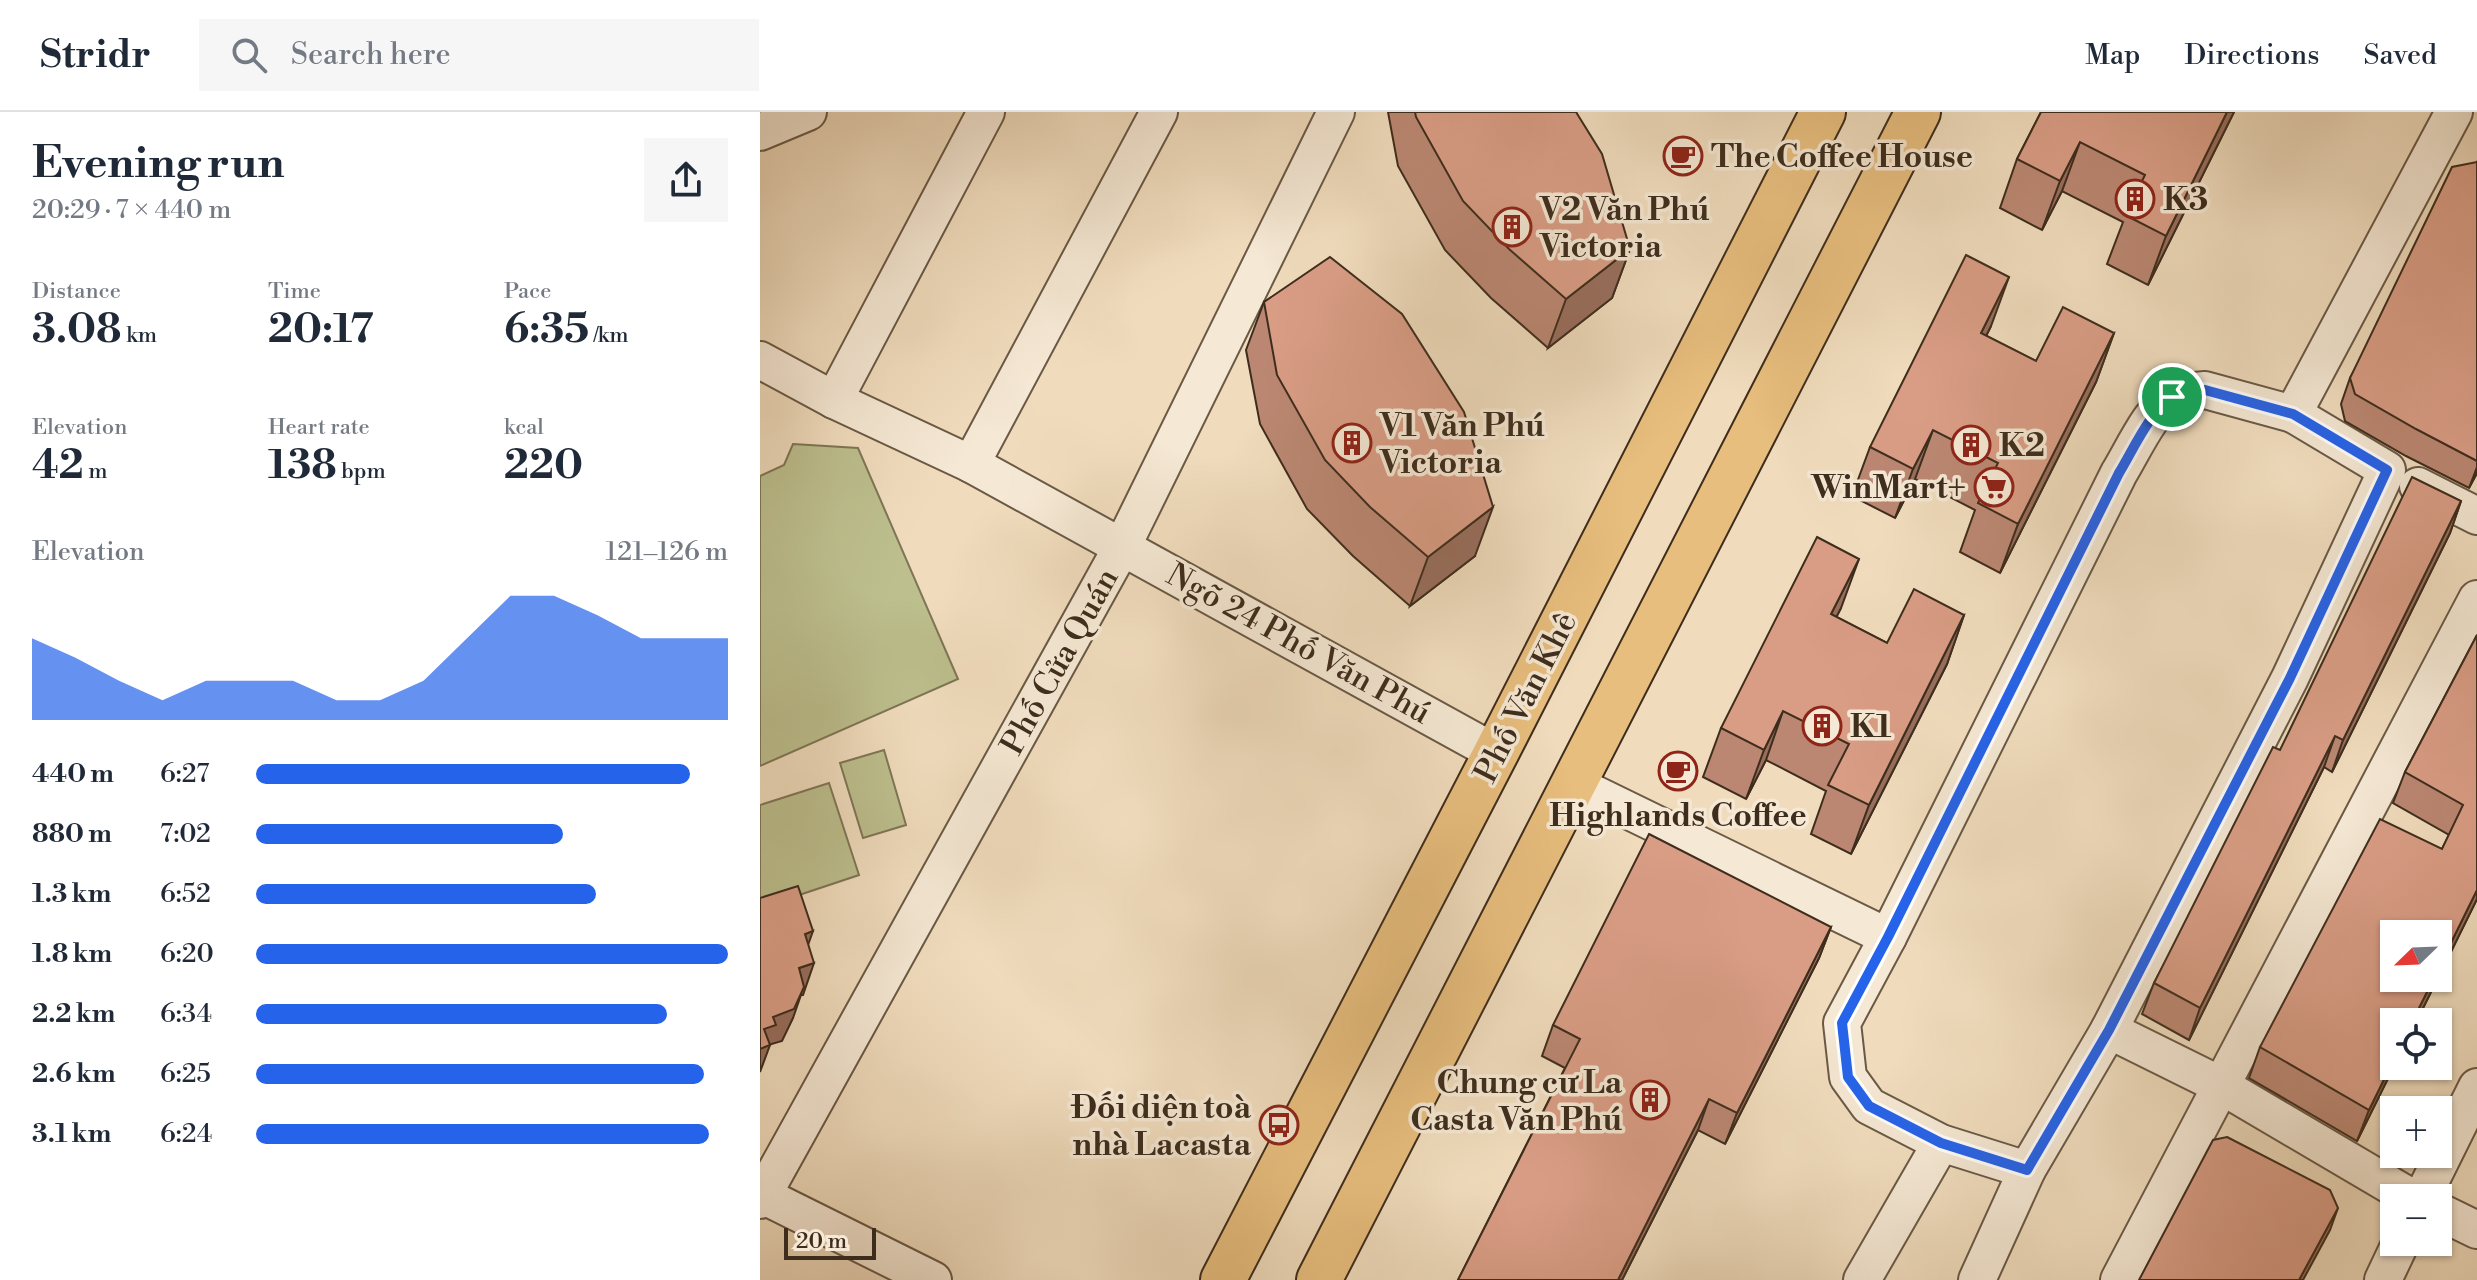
<!DOCTYPE html>
<meta charset="utf-8">
<style>
:root{--surface:#fff;--page:#f6f6f7;--text:#1f2937;--muted:#747a83;--line:#e0e1e3;--accent:#2563eb}
body{margin:0;font-family:"Libre Bodoni",serif;background:var(--page);color:var(--text);height:100vh;display:flex;flex-direction:column;font-size:30px;white-space:nowrap}
*{box-sizing:border-box;margin:0}
p{font-size:26px;color:var(--muted)}
.icon{flex:none;width:44px;height:44px;fill:none;stroke:currentColor;stroke-width:2;stroke-linecap:round;stroke-linejoin:round}
.map{position:relative;flex:1;overflow:hidden}
.drawer{display:flex;flex-direction:column;background:var(--surface);width:760px}
.drawer>*{flex:none}
.needle{width:52px;rotate:247deg}
.fabs{position:absolute;left:1620px;top:808px;display:grid;gap:16px}
.fabs a{display:grid;place-items:center;width:72px;height:72px;border-radius:0px;background:var(--surface);box-shadow:0 2px 6px #0004;font-size:40px}
.scale{position:absolute;left:24px;bottom:20px;width:92px;box-sizing:border-box;padding-left:8px;border:4px solid #3e2d1d;border-top:0;font-size:22px;line-height:28px;white-space:nowrap;color:#3e2d1d;-webkit-text-stroke:6px #f5e8d4;paint-order:stroke}
.pin{position:absolute;display:grid;place-items:center;width:68px;height:68px;color:#fff;margin:-34px;border:4px solid #fff;border-radius:50%;box-shadow:0 2px 8px #0007}
.round{display:grid;place-items:center;flex:none;width:84px;height:84px;border-radius:0px;background:var(--page)}
.headline{display:flex;align-items:center;justify-content:space-between;height:136px;padding:0 32px}
h1{font-size:44px;font-weight:700;line-height:60px}
.figures{display:grid;grid-template-columns:repeat(3,1fr);gap:12px;height:136px;padding:8px 32px}
.figures div{display:grid;align-content:center}
.figures b{font-size:40px;font-weight:700}
.figures small{font-size:22px;font-weight:400}
.figures p{font-size:22px}
.chart{height:224px;padding:16px 32px}
.chart p{display:flex;justify-content:space-between}
.chart svg{width:100%;height:144px;margin-top:8px;fill:var(--accent);opacity:.7}
ul{padding:0 32px;list-style:none;font-size:26px}
li{display:grid;grid-template-columns:128px 96px 1fr;align-items:center;height:60px}
li i{height:20px;border-radius:10px;background:var(--accent)}
header{display:flex;align-items:center;gap:48px;box-sizing:border-box;height:112px;padding:0 40px;background:var(--surface);border-bottom:2px solid var(--line)}
header strong{font-size:38px}
nav{display:flex;gap:44px;margin-inline-start:auto;font-size:28px}
.search{width:560px;height:72px;background:var(--page);display:flex;align-items:center;gap:20px;box-sizing:border-box;padding:0 28px;border-radius:0px;color:var(--muted);font-size:30px}
main{display:flex;flex:1;min-height:0}
.map>svg:first-child{display:block}
.green{fill:#bdbf8e;stroke:#7e7656;stroke-width:2}
.lines{fill:none;stroke-linecap:round;stroke-linejoin:round}
.minor-casing{stroke:#6a5945;stroke-width:40}
.major-casing{stroke:#3e2d1d;stroke-width:48}
.minor{stroke:#f5e8d4;stroke-width:36}
.major{stroke:#e8be7e;stroke-width:44}
.wall{fill:#bb8772;stroke:#3e2d1d;stroke-width:2}
.shaded-wall{fill:#986e5d;stroke:#3e2d1d;stroke-width:2}
.building{fill:#d99d85;stroke:#3e2d1d;stroke-width:2}
.route-casing{stroke:#fff;stroke-width:16}
.route{stroke:#2563eb;stroke-width:10}
.labels{text-anchor:middle;stroke-width:7;stroke-linejoin:round;paint-order:stroke}
.poi-label{font-size:32px;font-weight:bold;fill:#3e2d1d;stroke:#f5e8d4;text-anchor:start}
.street-label{font-size:32px;fill:#3e2d1d;stroke:#f5e8d4}
</style>
<header>
<strong>Stridr</strong>
<div class="search"><svg class="icon" aria-label="search" viewBox="0 0 24 24"><circle cx="10" cy="10" r="6"/><path d="M15 15l6 6"/></svg>Search here</div>
<nav><a>Map</a><a>Directions</a><a>Saved</a></nav>
</header>
<main>
<section class="drawer">
<div class="headline"><div><h1>Evening run</h1><p>20:29 · 7 × 440 m</p></div><a class="round"><svg class="icon" aria-label="share" viewBox="0 0 24 24"><path d="M12 15V3M7 8l5-5 5 5M5 13v7h14v-7"/></svg></a></div>
<div class="figures">
<div><p>Distance</p><b>3.08<small> km</small></b></div>
<div><p>Time</p><b>20:17</b></div>
<div><p>Pace</p><b>6:35<small> /km</small></b></div>
</div>
<div class="figures">
<div><p>Elevation</p><b>42<small> m</small></b></div>
<div><p>Heart rate</p><b>138<small> bpm</small></b></div>
<div><p>kcal</p><b>220</b></div>
</div>
<div class="chart"><p><span>Elevation</span>121–126 m</p>
<svg viewBox="0 0 160 44" preserveAspectRatio="none"><path d="M0 44V19L10 25L20 32L30 38L40 32L50 32L60 32L70 38L80 38L90 32L100 19L110 6L120 6L130 12L140 19L150 19L160 19V44z"/></svg>
</div>
<ul>
<li><b>440 m</b>6:27<i style="width:92%"></i></li>
<li><b>880 m</b>7:02<i style="width:65%"></i></li>
<li><b>1.3 km</b>6:52<i style="width:72%"></i></li>
<li><b>1.8 km</b>6:20<i style="width:100%"></i></li>
<li><b>2.2 km</b>6:34<i style="width:87%"></i></li>
<li><b>2.6 km</b>6:25<i style="width:95%"></i></li>
<li><b>3.1 km</b>6:24<i style="width:96%"></i></li>
</ul>
</section>
<div class="map">
<svg width="1717" height="1168" viewBox="0 0 1717 1168">
<rect width="100%" height="100%" fill="#f0dcbd"/>
<filter id="stains"><feTurbulence type="fractalNoise" baseFrequency=".0025" numOctaves="4"/><feColorMatrix values="0 0 0 0 .2 0 0 0 0 .09 0 0 0 0 .02 0 0 0 .5 -.17"/></filter>
<radialGradient id="worn" r=".72"><stop offset=".6" stop-color="#630" stop-opacity="0"/><stop offset="1" stop-color="#630" stop-opacity=".3"/></radialGradient>
<g class="green">
<polygon points="33,332 98,336 198,567 0,654 0,364 24,353"/>
<polygon points="124,638 146,713 103,726 80,651"/>
<polygon points="69,671 99,763 0,796 0,693"/>
</g>
<g class="lines">
<defs>
<g id="minor">
<polyline points="0,20 48,0"/>
<polyline points="0,248 74,288 211,352 736,641"/>
<polyline points="74,288 226,0"/>
<polyline points="211,352 399,0"/>
<polyline points="1658,374 1717,404"/>
<polyline points="814,672 1128,825 1082,911 1088,965 1109,994 1181,1031 1267,1058 1349,918 1530,566 1627,358 1533,302 1694,0"/>
<path d="M1128,825L1359,361C1372,340 1392,295 1414,284C1423,279 1434,279 1445,278L1533,302"/>
<polyline points="1349,918 1460,973 1652,1086"/>
<polyline points="0,1082 173,1168"/>
<polyline points="1662,1086 1717,975"/>
<polyline points="0,1088 363,433 576,0"/>
<polyline points="1678,1099 1717,1118"/>
<polyline points="1102,1168 1181,1031"/>
<polyline points="1217,1168 1267,1058"/>
<polyline points="1359,1168 1717,487"/>
<polyline points="1623,1168 1641,1130"/>
</g>
<g id="major">
<polyline points="463,1168 736,641 1063,0"/>
<polyline points="559,1168 1158,0"/>
</g>
</defs>
<use href="#minor" class="minor-casing"/>
<use href="#major" class="major-casing"/>
<use href="#minor" class="minor"/>
<use href="#major" class="major"/>
</g>
<g class="wall">
<polygon points="628,0 816,0 870,137 852,186 788,236 731,186 685,138 638,54"/>
<polygon points="1281,0 1474,0 1388,173 1347,152 1363,110 1302,79 1282,118 1240,96 1257,47"/>
<polygon points="1717,50 1717,361 1709,376 1646,344 1585,309 1581,292 1590,266"/>
<polygon points="504,190 715,444 650,494 593,444 547,397 500,312 486,238"/>
<polygon points="1231,214 1226,224 1276,249 1354,221 1336,270 1240,461 1200,440 1215,398 1155,367 1135,406 1092,384 1110,335"/>
<polygon points="1701,389 1690,421 1572,660 1564,655 1429,928 1382,902 1394,871 1520,638"/>
<polygon points="1081,496 1076,505 1127,531 1204,503 1187,552 1091,742 1051,722 1066,679 1006,648 986,687 943,665 961,616"/>
<polygon points="1717,523 1717,787 1678,866 1634,866 1678,866 1597,1029 1489,966 1500,935 1682,737 1689,723 1633,691 1645,660"/>
<polygon points="1071,815 1059,846 965,1032 938,1018 862,1168 698,1168 805,956 782,944 793,913"/>
</g>
<g class="shaded-wall">
<polygon points="1467,0 1474,0 1388,173 1406,124"/>
<polygon points="1320,30 1302,79 1282,118 1300,69"/>
<polygon points="870,137 852,186 788,236 806,187"/>
<polygon points="1249,165 1231,214 1203,270 1221,221"/>
<polygon points="1354,221 1336,270 1240,461 1258,412"/>
<polygon points="1173,318 1155,367 1135,406 1153,357"/>
<polygon points="1717,355 1717,361 1709,376"/>
<polygon points="1701,389 1690,421 1572,660 1583,628"/>
<polygon points="733,395 715,444 650,494 668,445"/>
<polygon points="1099,447 1081,496 1053,551 1071,502"/>
<polygon points="1204,503 1187,552 1091,742 1109,693"/>
<polygon points="1023,599 1006,648 986,687 1004,638"/>
<polygon points="1575,624 1564,655 1429,928 1440,896"/>
<polygon points="1717,778 1717,787 1678,866 1678,857"/>
<polygon points="1071,815 1059,846 965,1032 977,1001"/>
<polygon points="53,819 42,850 45,822"/>
<polygon points="54,851 43,883 41,883 33,906 22,929 8,933 10,933 0,960 0,927 4,917 13,905 39,856"/>
<polygon points="1674,866 1678,866 1656,910 1652,910"/>
<polygon points="1634,947 1634,954 1597,1029 1609,998"/>
<polygon points="949,987 938,1018 862,1168 858,1168"/>
<polygon points="1578,1096 1570,1118 1543,1168 1539,1168"/>
</g>
<g class="building">
<polygon points="655,0 816,0 842,42 870,137 806,187 749,137 703,89 656,5"/>
<polygon points="1281,0 1467,0 1406,124 1365,103 1385,63 1320,30 1300,69 1257,47"/>
<polygon points="1717,50 1717,349 1656,317 1595,282 1590,266 1692,55"/>
<polygon points="1206,143 1249,165 1221,221 1276,249 1303,195 1354,221 1258,412 1218,391 1238,351 1173,318 1153,357 1110,335"/>
<polygon points="570,145 642,202 704,300 733,395 668,445 610,395 565,348 517,263 504,190"/>
<polygon points="1652,365 1701,389 1583,628 1575,624 1440,896 1394,871 1513,635 1520,638"/>
<polygon points="1057,425 1099,447 1071,502 1127,531 1154,477 1204,503 1109,693 1068,673 1089,632 1023,599 1004,638 961,616"/>
<polygon points="1717,523 1717,778 1678,857 1678,822 1634,822 1634,866 1674,866 1652,910 1634,910 1634,947 1609,998 1500,935 1620,707 1682,737 1703,693 1645,660"/>
<polygon points="889,722 1071,815 977,1001 949,987 858,1168 698,1168 820,927 793,913"/>
<polygon points="38,774 53,819 45,822 54,851 39,856 44,875 34,897 13,905 16,913 4,917 10,933 0,937 0,786"/>
<polygon points="1467,1025 1570,1078 1578,1096 1539,1168 1379,1168 1453,1028"/>
</g>
<g class="lines">
<defs>
<path id="route" d="M1445,278L1533,302L1627,358L1530,566L1349,918L1267,1058L1181,1031L1109,994L1088,965L1082,911L1128,825L1359,361C1372,340 1392,295 1414,284C1423,279 1434,279 1445,278Z"/>
</defs>
<use href="#route" class="route-casing"/>
<use href="#route" class="route"/>
</g>
<defs>
<symbol id="cafe-ring" viewBox="-11 -11 22 22"><circle r="9.5" fill="#f5e8d4" stroke="#8f2418" stroke-width="1.5"/><path d="M-5.5-4.5H6V0H3Q3 3.5 0 3.5H-2.5Q-5.5 3.5-5.5 0ZM3-3.2v2h1.7v-2ZM-6 4.5H4V6H-6Z" fill="#8f2418"/></symbol>
<symbol id="building-ring" viewBox="-11 -11 22 22"><circle r="9.5" fill="#f5e8d4" stroke="#8f2418" stroke-width="1.5"/><path d="M-4-6H4V6H1V3H-1V6H-4ZM-2.5-4.3h1.7v1.8h-1.7ZM.8-4.3h1.7v1.8H.8ZM-2.5-1h1.7V.8h-1.7ZM.8-1h1.7V.8H.8Z" fill="#8f2418"/></symbol>
<symbol id="supermarket-ring" viewBox="-11 -11 22 22"><circle r="9.5" fill="#f5e8d4" stroke="#8f2418" stroke-width="1.5"/><path d="M-6-5.5h2.5l.6 2H6L4.5 2H-2.5L-4.4-4H-6ZM-1.5 3.2a1.3 1.3 0 1 0 .1 0ZM3 3.2a1.3 1.3 0 1 0 .1 0Z" fill="#8f2418"/></symbol>
<symbol id="bus-ring" viewBox="-11 -11 22 22"><circle r="9.5" fill="#f5e8d4" stroke="#8f2418" stroke-width="1.5"/><path d="M-5-6H5V4H4V6H2V4H-2V6H-4V4H-5ZM-3.5-4V0h7V-4ZM-3.5 1.2v1.5H-2V1.2ZM2 1.2v1.5H3.5V1.2Z" fill="#8f2418"/></symbol>
</defs>
<g fill-rule="evenodd">
<use href="#cafe-ring" x="901" y="22" width="44" height="44"/>
<use href="#building-ring" x="1353" y="65" width="44" height="44"/>
<use href="#building-ring" x="730" y="93" width="44" height="44"/>
<use href="#building-ring" x="570" y="309" width="44" height="44"/>
<use href="#building-ring" x="1189" y="311" width="44" height="44"/>
<use href="#supermarket-ring" x="1212" y="353" width="44" height="44"/>
<use href="#building-ring" x="1040" y="592" width="44" height="44"/>
<use href="#cafe-ring" x="896" y="637" width="44" height="44"/>
<use href="#building-ring" x="868" y="966" width="44" height="44"/>
<use href="#bus-ring" x="497" y="991" width="44" height="44"/>
</g>
<g class="labels">
<g class="poi-label">
<text x="951" y="55">The Coffee House</text>
<text x="1403" y="98">K3</text>
<text x="780" y="108">V2 Văn Phú<tspan x="780" dy="37">Victoria</tspan></text>
<text x="620" y="324">V1 Văn Phú<tspan x="620" dy="37">Victoria</tspan></text>
<text x="1239" y="344">K2</text>
<text x="1206" y="386" text-anchor="end">WinMart+</text>
<text x="1090" y="625">K1</text>
<text x="918" y="714" text-anchor="middle">Highlands Coffee</text>
<text x="862" y="981" text-anchor="end">Chung cư La<tspan x="862" dy="37">Casta Văn Phú</tspan></text>
<text x="491" y="1006" text-anchor="end">Đối diện toà<tspan x="491" dy="37">nhà Lacasta</tspan></text>
</g>
<g class="street-label">
<text transform="translate(539 531) rotate(29)" y="11">Ngõ 24 Phố Văn Phú</text>
<text transform="translate(299 549) rotate(-61)" y="11">Phố Cửa Quán</text>
<text transform="translate(765 585) rotate(-63)" y="11">Phố Văn Khê</text>
</g>
</g>
<rect width="100%" height="100%" filter="url(#stains)"/>
<rect width="100%" height="100%" fill="url(#worn)"/>
</svg>
<div class="fabs">
<a><svg class="needle" viewBox="-14 -14 28 28"><path d="M0-13l5 13h-10z" fill="#e53935"/><path d="M0 13l5-13h-10z" fill="#747a83"/></svg></a>
<a><svg class="icon" aria-label="locate" viewBox="0 0 24 24"><circle cx="12" cy="12" r="6"/><path d="M12 2v4M12 18v4M2 12h4M18 12h4"/></svg></a>
<a>+</a>
<a>−</a>
</div>
<div class="scale">20 m</div>
<div class="pin" style="left:1412px;top:285px;background:#1e9e55"><svg class="icon" aria-label="arrive" viewBox="0 0 24 24"><path d="M6 21V4h12l-3 4 3 4H6"/></svg></div>
</div>
</main>
